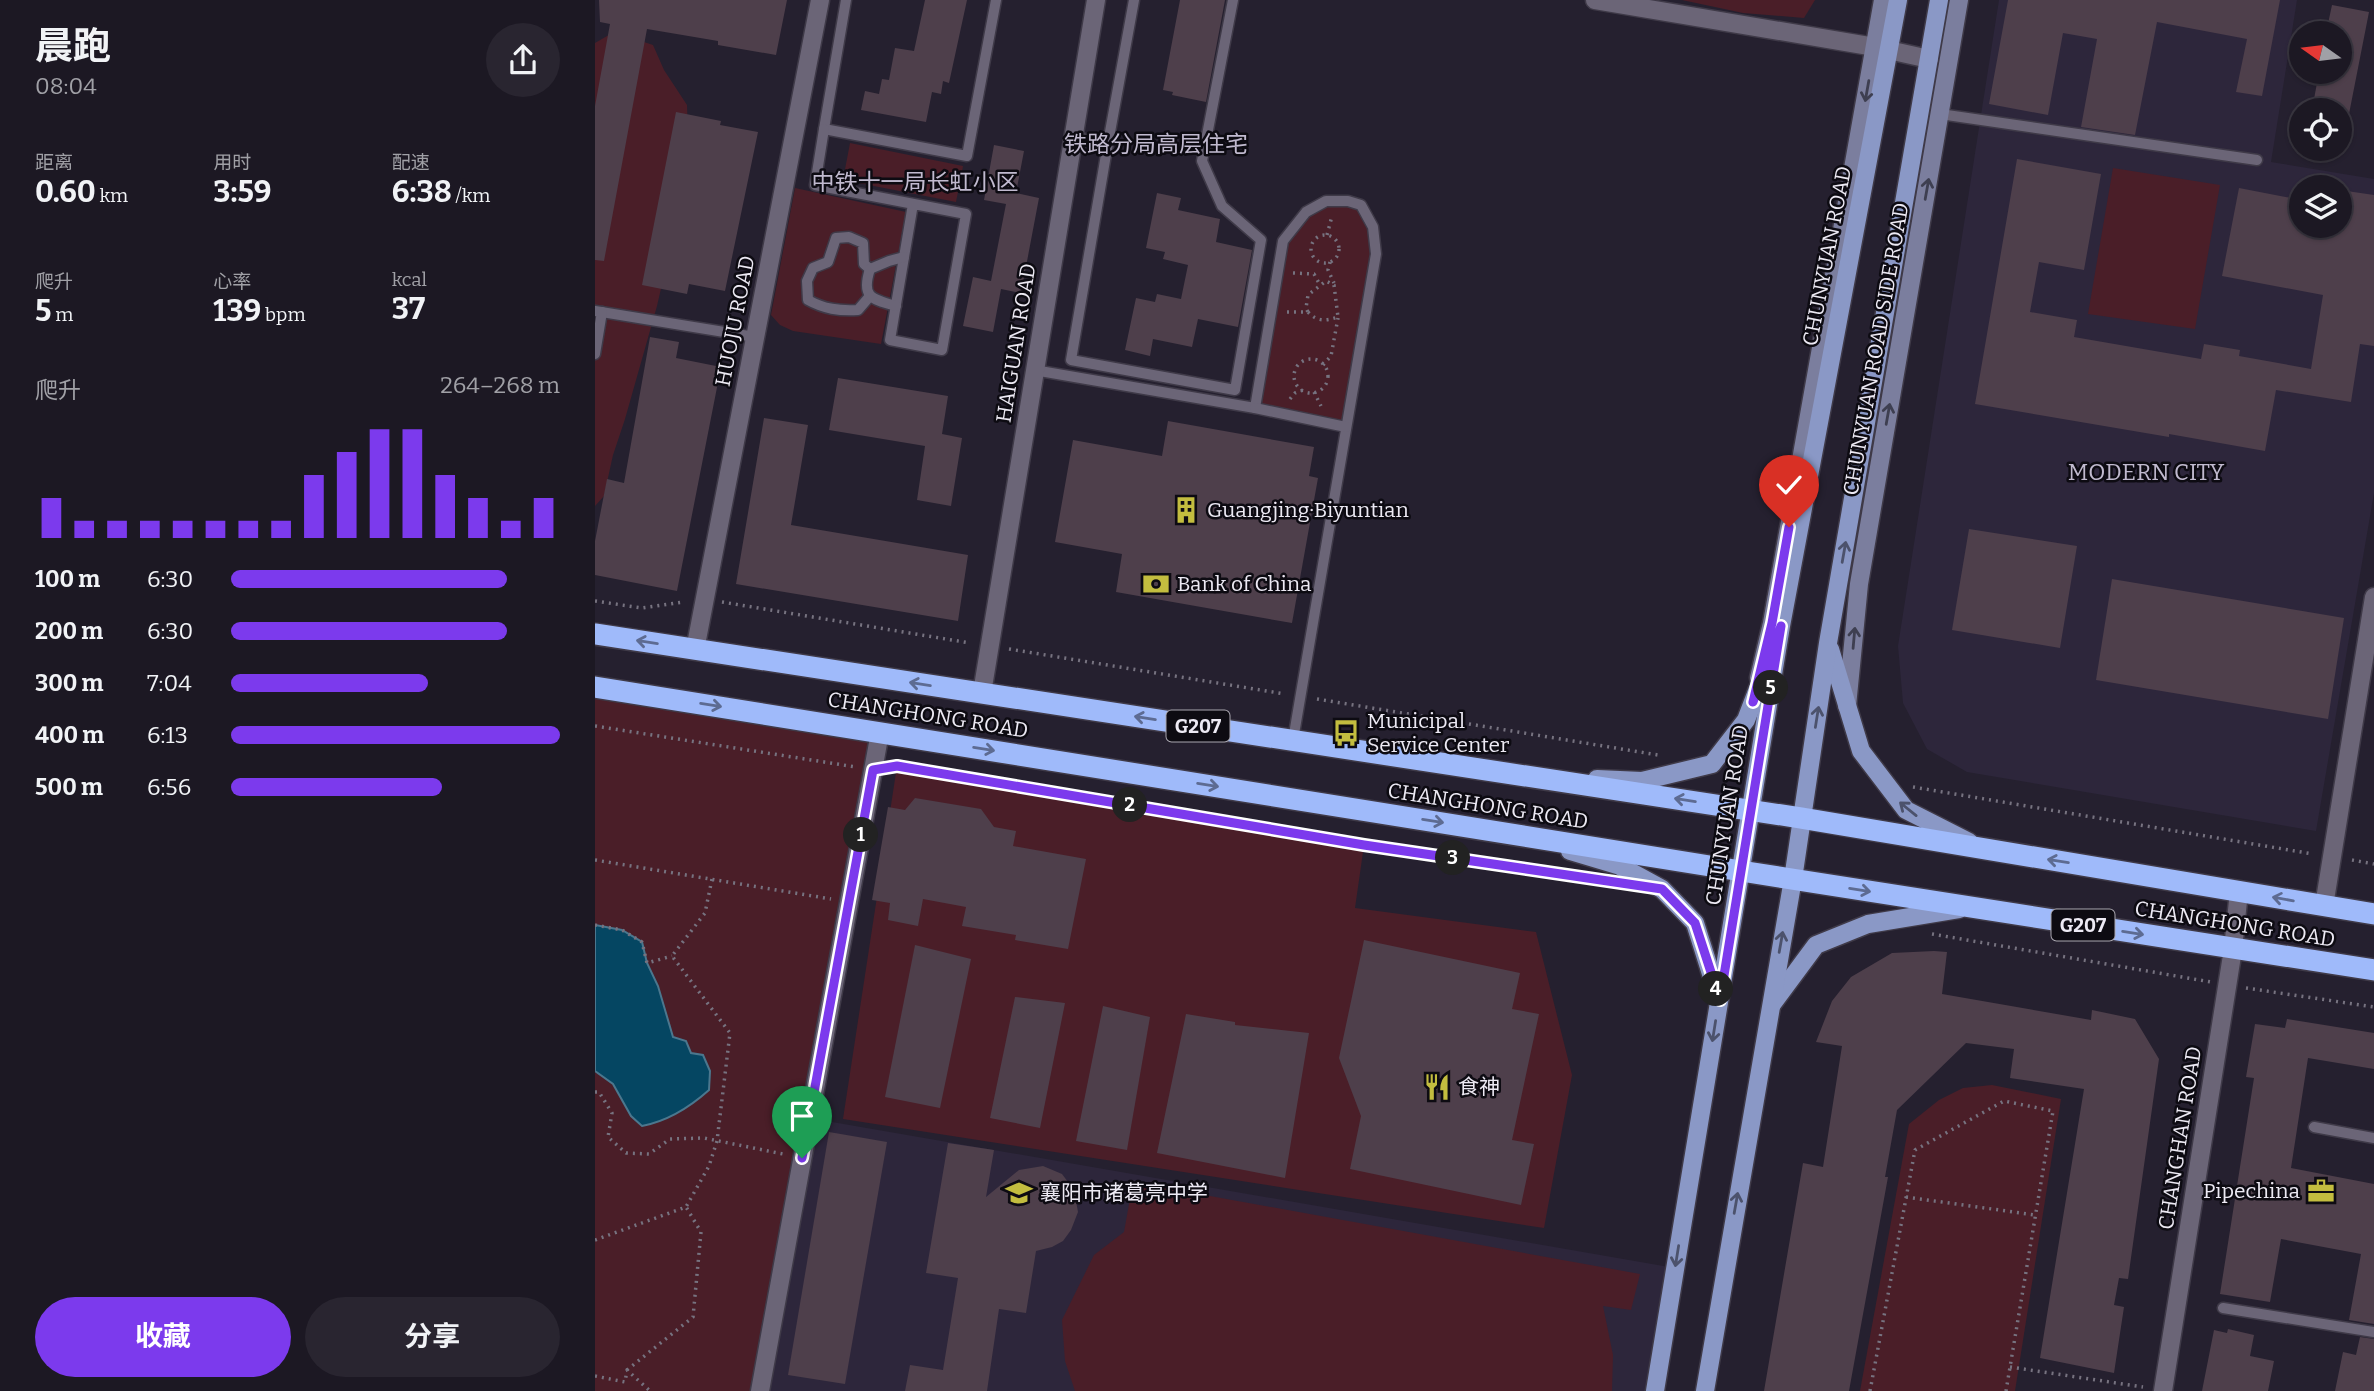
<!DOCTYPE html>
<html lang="zh">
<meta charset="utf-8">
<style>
:root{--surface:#1c1823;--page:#292530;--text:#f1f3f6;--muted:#a0a0a6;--line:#3a3741;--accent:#7c3aed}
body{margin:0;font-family:Bitter,"Noto Sans SC",serif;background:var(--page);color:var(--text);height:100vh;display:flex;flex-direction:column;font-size:26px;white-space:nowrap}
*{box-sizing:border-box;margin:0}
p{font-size:23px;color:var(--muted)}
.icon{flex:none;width:38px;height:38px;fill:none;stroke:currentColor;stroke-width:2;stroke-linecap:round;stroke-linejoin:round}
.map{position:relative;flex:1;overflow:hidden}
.sheet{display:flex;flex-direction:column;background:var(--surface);width:595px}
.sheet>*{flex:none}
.needle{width:46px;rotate:284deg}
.tools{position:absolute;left:1694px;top:21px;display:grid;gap:14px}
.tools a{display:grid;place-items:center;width:63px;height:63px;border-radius:50%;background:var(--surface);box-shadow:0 2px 5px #0004,0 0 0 2px var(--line);font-size:35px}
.pin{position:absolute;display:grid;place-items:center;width:60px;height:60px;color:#fff;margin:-72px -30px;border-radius:50% 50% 50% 0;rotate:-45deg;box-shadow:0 0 7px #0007}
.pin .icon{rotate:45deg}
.km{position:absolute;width:35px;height:35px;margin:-18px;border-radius:50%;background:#222;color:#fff;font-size:19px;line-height:35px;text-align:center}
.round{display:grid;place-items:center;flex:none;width:74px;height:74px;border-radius:37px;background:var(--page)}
.summary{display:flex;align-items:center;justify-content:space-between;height:119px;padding:0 35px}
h1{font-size:38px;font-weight:700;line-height:52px}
.metrics{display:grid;grid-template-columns:repeat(3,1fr);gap:10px;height:119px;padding:7px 35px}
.metrics div{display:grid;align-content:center}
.metrics b{font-size:30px;font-weight:700}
.metrics small{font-size:19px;font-weight:400}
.metrics p{font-size:19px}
.chart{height:196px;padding:14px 35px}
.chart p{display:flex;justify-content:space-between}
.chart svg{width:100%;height:126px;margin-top:7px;stroke:var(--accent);stroke-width:6}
.action{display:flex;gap:14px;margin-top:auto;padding:14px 35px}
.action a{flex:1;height:80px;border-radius:42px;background:var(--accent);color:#fff;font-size:28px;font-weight:700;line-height:80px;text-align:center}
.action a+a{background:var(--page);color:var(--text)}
ul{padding:0 35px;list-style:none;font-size:23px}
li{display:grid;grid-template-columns:112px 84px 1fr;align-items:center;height:52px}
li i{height:18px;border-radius:9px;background:var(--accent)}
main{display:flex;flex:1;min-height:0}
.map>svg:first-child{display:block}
.built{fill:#2d263b;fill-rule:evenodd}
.green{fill:#4a1e28}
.water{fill:#054662;stroke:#4b778e;stroke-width:2}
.building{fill:#4e3f4b}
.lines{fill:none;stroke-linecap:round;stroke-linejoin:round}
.lane-casing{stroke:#3f3a48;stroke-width:13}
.street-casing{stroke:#3f3a48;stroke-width:21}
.secondary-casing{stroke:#3f3a48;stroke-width:21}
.primary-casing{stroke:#3f3a48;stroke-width:21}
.highway-casing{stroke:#3f3a48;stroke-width:24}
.path{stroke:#777380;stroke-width:3.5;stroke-dasharray:2 5;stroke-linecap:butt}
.lane{stroke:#6b6577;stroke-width:10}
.street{stroke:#6b6577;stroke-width:18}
.secondary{stroke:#7b7e9e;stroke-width:18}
.primary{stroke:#8a98c6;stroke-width:18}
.highway{stroke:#9fbafa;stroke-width:21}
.oneway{stroke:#3e3f51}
.oneway2{stroke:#4c526c}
.oneway3{stroke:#5d6b92}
.route-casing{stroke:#fff;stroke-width:14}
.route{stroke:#7c3aed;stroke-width:9}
.labels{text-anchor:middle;stroke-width:5;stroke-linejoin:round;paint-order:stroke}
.shield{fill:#0d0b12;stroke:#aaa7b0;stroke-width:2}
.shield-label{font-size:19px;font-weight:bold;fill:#edeaf4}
.street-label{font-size:21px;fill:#edeaf4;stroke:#0d0b12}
.poi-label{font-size:21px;fill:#edeaf4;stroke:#0d0b12;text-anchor:start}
.neighbourhood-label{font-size:23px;fill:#c1bacf;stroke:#0d0b12}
</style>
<main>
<section class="sheet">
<div class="summary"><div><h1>晨跑</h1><p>08:04</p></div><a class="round"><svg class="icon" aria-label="share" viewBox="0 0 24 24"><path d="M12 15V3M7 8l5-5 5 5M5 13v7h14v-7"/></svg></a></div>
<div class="metrics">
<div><p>距离</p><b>0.60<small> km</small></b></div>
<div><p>用时</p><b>3:59</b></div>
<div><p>配速</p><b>6:38<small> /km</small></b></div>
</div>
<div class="metrics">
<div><p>爬升</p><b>5<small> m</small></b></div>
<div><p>心率</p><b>139<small> bpm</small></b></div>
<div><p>kcal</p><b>37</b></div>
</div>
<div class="chart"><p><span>爬升</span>264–268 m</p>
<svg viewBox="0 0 160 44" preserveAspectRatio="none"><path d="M5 44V30M15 44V38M25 44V38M35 44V38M45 44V38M55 44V38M65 44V38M75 44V38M85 44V22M95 44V14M105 44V6M115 44V6M125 44V22M135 44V30M145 44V38M155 44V30"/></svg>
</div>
<ul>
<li><b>100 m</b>6:30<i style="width:84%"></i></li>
<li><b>200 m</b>6:30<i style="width:84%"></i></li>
<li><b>300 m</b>7:04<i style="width:60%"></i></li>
<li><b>400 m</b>6:13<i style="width:100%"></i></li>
<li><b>500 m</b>6:56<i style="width:64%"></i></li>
</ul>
<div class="action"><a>收藏</a><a>分享</a></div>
</section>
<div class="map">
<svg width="1779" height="1391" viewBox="0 0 1779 1391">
<rect width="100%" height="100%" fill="#25202f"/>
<g class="built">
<path d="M1404,0H1702L1676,162L1779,179V493L1721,831L1372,772L1332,749L1308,703L1303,646ZM1706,187H1745V226H1706Z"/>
<polygon points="214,1118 1080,1268 1060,1391 165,1391"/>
</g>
<g class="green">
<polygon points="1087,0 1220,0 1209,18 1148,13"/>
<polygon points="19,32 58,45 69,70 92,105 94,166 62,306 30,419 18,455 9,496 0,506 0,43"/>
<polygon points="255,143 368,166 361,202 248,180"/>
<polygon points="1518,168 1625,185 1600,329 1493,314"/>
<polygon points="200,188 311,212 286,344 198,331 185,325 176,315"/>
<polygon points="731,201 766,205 778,227 781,254 751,427 660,408 688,241 711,212"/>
<polygon points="0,687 285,732 165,1391 0,1391"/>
<polygon points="302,766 769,845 760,908 941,932 977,1075 949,1228 248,1119"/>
<polygon points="1397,1085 1466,1099 1420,1391 1265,1391 1314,1124 1344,1100 1368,1088"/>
<polygon points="538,1182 1045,1274 1036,1310 1008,1306 1018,1355 1017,1391 480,1391 470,1361 467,1320 499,1255 529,1232"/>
</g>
<path class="water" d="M0,925L27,930L47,942L52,963L63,986L78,1037L91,1041L96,1053L108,1055L115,1071L114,1090C95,1107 73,1121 47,1126L36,1116L18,1084L0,1071Z"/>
<g class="building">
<polygon points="4,0 192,0 181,55 123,45 123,41 52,29 9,261 0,260 0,106 15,24 5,22"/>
<polygon points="330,0 372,0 354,83 348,81 346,94 337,92 331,122 266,110 270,91 284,94 287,79 294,80 300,48 319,51"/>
<polygon points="585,0 630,0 611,102 577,95 578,92 568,90"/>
<polygon points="1413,0 1685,0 1667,96 1641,92 1652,39 1562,22 1540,135 1486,127 1502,39 1468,33 1453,115 1394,104"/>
<polygon points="1737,5 1774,12 1753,119 1745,119 1745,110 1717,110 1724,72 1745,72 1745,33 1731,33"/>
<polygon points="81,112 126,121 125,125 163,132 130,291 94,284 92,294 47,285"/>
<polygon points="399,145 429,151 421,193 444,198 426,293 406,289 398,332 368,326 378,277 396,281 411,204 389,200"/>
<polygon points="1422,159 1506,174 1489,270 1444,262 1435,312 1482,320 1479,337 1606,359 1609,344 1645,350 1644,356 1716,369 1728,295 1627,276 1644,188 1706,200 1706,226 1745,226 1745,190 1779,195 1779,346 1765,344 1756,402 1681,390 1670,451 1574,434 1574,437 1380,404"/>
<polygon points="562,193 586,198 583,210 625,219 621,242 657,250 643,327 603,319 597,347 558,339 555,356 530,350 541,298 560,302 562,294 586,299 593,265 568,259 570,252 551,248"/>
<polygon points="55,337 84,342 81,358 126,367 82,591 0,575 0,541 12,479 29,483"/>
<polygon points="243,378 353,396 347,434 367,438 356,506 322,500 330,446 234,430"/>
<polygon points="169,418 213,425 196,525 373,555 363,621 141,584"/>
<polygon points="573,421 719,447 714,476 723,478 697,623 521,592 527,554 460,542 478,440 567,456"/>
<polygon points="1374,529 1482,546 1465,648 1357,630"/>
<polygon points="1517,579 1749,618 1733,719 1501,680"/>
<polygon points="320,798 386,809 399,827 421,831 418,846 491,859 473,949 420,940 421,935 367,926 371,907 328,899 323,926 293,920 295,903 277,900 293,807 310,810"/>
<polygon points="769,940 925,973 917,1009 944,1014 917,1140 939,1144 926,1205 755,1169 766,1116 744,1058"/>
<polygon points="320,945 376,959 345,1108 290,1097"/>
<polygon points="1339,951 1352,952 1347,994 1496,1020 1497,1010 1540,1019 1564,1059 1533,1279 1524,1278 1519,1305 1529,1307 1519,1373 1445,1358 1489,1089 1415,1078 1419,1049 1371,1043 1302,1110 1290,1177 1293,1177 1254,1391 1169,1391 1208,1163 1228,1167 1247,1046 1221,1042 1237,1001 1256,977 1297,953"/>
<polygon points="420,997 470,1003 445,1128 395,1118"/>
<polygon points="508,1006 555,1017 532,1150 481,1141"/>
<polygon points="591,1014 640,1022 640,1025 714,1033 690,1178 562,1153"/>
<polygon points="1692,1019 1779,1033 1779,1069 1713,1058 1696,1168 1779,1184 1779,1324 1754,1320 1766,1254 1686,1239 1675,1302 1625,1294 1659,1078 1651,1077 1660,1024 1690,1028"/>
<polygon points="234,1132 292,1142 250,1384 193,1375"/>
<polygon points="353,1143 399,1150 391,1197 424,1170 448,1166 467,1174 479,1190 483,1212 476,1230 468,1241 457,1247 441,1251 431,1313 404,1309 392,1391 310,1391 315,1365 348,1370 363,1278 331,1273"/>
<polygon points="1633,1329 1659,1335 1655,1356 1679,1361 1673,1391 1607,1391 1619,1330 1632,1333"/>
<polygon points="1765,1337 1779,1339 1779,1391 1740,1391 1748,1352 1761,1355"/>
</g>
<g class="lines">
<defs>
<g id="lane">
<polyline points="251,0 229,129 372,156 401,0"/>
<polyline points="1345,114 1662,160"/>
<polyline points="229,129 220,185 371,214 347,350 295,340 318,204"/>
<polyline points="478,137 513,143 476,360 640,390 666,240 627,206 607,161 638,0"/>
<polyline points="513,143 539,0"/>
<path d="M275,269L269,264L268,243L254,237L241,238L233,262L218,268L212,281L213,300C229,309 244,311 263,310L275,296"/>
<path d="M301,306C276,299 266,297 275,269L294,261L309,257"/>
<polyline points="0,311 160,337"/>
<polyline points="0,354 7,312"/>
<polyline points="439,370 660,408 688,241 711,212 731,201 753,201 766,205 778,227 781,254 698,740"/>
<polyline points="660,408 751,427"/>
<polyline points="1719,1127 1779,1138"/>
<polyline points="1628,1308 1779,1332"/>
</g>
<g id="street">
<polyline points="1000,0 1280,47 1334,59"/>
<polyline points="100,650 225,0"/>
<polyline points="387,693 501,0"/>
<polyline points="1729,906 1779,597"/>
<polyline points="165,1391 285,732"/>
<polyline points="1568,1391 1638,949 1644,891"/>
</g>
<g id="secondary">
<polyline points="1164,678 1177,623 1288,0"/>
<polyline points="1252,706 1264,584 1364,0"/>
</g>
<g id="primary">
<polyline points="1235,649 1266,751 1311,810 1374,842"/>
<polyline points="1002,779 1047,781 1117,764 1151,720 1172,665"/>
<polyline points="975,851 1025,866 1067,889 1100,923 1123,996"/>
<polyline points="1178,1003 1221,945 1273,924 1364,909"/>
<polyline points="1060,1391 1186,626 1303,0"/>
<polyline points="1110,1391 1198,879 1233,643 1344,0"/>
</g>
<g id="highway">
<polyline points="0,634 1206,818 1779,914"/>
<polyline points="0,687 1146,871 1779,970"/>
</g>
</defs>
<use href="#lane" class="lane-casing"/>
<use href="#street" class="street-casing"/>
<use href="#secondary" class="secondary-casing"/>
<use href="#primary" class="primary-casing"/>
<use href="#highway" class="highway-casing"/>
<g class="path">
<circle cx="730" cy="249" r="14"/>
<polyline points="732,235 737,216"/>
<polyline points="735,262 733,270 739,283"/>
<polyline points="698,273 719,274 725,285"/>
<path d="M692,312H713C722,322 731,321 743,317L739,285L731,281L713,295L711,308L713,312"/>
<circle cx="716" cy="376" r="17"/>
<polyline points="728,365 736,356 743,318"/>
<polyline points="719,392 726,406"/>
<polyline points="695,399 700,393 708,390"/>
<polyline points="0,601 47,608 89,602"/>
<polyline points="127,602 375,643"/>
<polyline points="414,649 690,694"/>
<polyline points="722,699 1063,755"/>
<polyline points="0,726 261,767"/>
<polyline points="299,766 769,845 993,879"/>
<polyline points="1318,787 1718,854"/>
<polyline points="0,860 236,899"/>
<polyline points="1757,860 1779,864"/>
<polyline points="0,925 27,930 47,942 52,963 77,956"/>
<polyline points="1337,934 1616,982"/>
<polyline points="1651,988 1779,1007"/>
<polyline points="0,1092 4,1092 17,1113 13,1137 31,1153 54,1154 75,1139 109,1138 188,1154"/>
<polyline points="1311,1197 1440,1215"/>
<polyline points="0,1240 91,1207 114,1166 122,1141 135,1033 77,956 110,913 117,879"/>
<polyline points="1415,1367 1548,1387"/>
<polyline points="32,1370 98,1317 106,1232 91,1207"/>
<polyline points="0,1376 30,1382 32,1370 55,1391"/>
<polyline points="1275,1391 1320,1150 1409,1101 1458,1111 1411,1391"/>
</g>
<use href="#lane" class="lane"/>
<use href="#street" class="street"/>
<use href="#secondary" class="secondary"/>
<use href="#primary" class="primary"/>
<use href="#highway" class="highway"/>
</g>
<defs><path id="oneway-shaft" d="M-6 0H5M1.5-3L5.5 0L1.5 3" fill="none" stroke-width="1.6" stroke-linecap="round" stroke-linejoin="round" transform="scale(1.75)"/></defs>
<g class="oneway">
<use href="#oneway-shaft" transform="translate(1272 91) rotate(100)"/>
<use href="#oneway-shaft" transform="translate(1332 189) rotate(-80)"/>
<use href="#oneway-shaft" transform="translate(1293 414) rotate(-80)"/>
<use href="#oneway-shaft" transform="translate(1259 638) rotate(-85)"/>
</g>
<g class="oneway2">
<use href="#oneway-shaft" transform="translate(1249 552) rotate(-80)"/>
<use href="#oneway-shaft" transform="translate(1222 717) rotate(-81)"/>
<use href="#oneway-shaft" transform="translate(1313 809) rotate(-141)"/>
<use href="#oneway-shaft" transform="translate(1186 942) rotate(-80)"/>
<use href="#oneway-shaft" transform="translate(1119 1031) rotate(99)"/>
<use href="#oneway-shaft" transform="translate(1141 1203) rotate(-80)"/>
<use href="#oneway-shaft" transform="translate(1082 1256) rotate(99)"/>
</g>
<g class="oneway3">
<use href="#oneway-shaft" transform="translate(52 642) rotate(-171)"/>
<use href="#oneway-shaft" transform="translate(325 684) rotate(-171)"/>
<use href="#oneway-shaft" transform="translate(116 705) rotate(9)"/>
<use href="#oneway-shaft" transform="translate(550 718) rotate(-171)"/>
<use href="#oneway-shaft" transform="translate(389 749) rotate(9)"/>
<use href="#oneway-shaft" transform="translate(613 785) rotate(9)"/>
<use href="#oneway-shaft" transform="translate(1090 800) rotate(-171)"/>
<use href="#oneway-shaft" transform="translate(838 821) rotate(9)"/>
<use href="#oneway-shaft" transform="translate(1463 861) rotate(-171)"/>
<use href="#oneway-shaft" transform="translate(1265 890) rotate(9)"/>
<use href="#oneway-shaft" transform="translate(1688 899) rotate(-170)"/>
<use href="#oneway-shaft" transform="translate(1538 933) rotate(9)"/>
</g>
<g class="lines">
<defs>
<polyline id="route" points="207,1158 278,770 302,766 769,845 1067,889 1100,923 1125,1000 1186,626 1158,702 1177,623 1194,527"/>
</defs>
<use href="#route" class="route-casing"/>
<use href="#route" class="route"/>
</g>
<defs>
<symbol id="building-bare" viewBox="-9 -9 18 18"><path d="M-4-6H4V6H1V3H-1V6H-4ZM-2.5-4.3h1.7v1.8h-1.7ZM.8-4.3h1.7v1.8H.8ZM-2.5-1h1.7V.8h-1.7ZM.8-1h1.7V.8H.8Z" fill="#c3bd3f" stroke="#0d0b12" stroke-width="2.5" paint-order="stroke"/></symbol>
<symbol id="bank-bare" viewBox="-9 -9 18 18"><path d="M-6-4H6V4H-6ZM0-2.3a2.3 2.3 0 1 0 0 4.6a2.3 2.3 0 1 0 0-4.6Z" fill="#c3bd3f" stroke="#0d0b12" stroke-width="2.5" paint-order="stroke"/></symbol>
<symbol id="bus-bare" viewBox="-9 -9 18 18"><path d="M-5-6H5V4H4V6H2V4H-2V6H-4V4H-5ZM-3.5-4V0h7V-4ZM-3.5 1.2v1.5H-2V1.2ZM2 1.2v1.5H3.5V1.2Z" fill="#c3bd3f" stroke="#0d0b12" stroke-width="2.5" paint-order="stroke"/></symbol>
<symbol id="restaurant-bare" viewBox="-9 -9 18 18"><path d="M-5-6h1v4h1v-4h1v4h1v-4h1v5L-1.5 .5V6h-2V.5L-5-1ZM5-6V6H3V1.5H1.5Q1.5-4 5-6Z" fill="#c3bd3f" stroke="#0d0b12" stroke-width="2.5" paint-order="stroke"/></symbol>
<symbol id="office-bare" viewBox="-9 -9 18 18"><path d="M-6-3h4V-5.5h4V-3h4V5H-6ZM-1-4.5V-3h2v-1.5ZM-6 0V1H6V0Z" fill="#c3bd3f" stroke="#0d0b12" stroke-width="2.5" paint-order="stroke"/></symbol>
<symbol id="school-bare" viewBox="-9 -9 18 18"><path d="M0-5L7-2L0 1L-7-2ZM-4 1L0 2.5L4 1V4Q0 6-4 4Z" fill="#c3bd3f" stroke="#0d0b12" stroke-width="2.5" paint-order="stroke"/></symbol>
</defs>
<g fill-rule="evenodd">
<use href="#building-bare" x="572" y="491" width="38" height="38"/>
<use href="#bank-bare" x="542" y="565" width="38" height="38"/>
<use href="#bus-bare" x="732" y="714" width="38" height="38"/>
<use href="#restaurant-bare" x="823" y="1068" width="38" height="38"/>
<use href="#office-bare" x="1707" y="1172" width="38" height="38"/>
<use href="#school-bare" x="405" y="1174" width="38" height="38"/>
</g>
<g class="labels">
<g class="shield">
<rect x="571.5" y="710.5" width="63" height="31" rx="5"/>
<rect x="1456.5" y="909.5" width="63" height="31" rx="5"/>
</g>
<g class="shield-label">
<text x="603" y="733">G207</text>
<text x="1488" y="932">G207</text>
</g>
<g class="street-label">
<text transform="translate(1232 256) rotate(-79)" y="7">CHUNYUAN ROAD</text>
<text transform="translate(140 321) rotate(-79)" y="7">HUOJU ROAD</text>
<text transform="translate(421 343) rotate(-81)" y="7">HAIGUAN ROAD</text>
<text transform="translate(1281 349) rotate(-80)" y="7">CHUNYUAN ROAD SIDE ROAD</text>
<text transform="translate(333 715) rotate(9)" y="7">CHANGHONG ROAD</text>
<text transform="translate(893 806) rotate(9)" y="7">CHANGHONG ROAD</text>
<text transform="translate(1132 815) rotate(-81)" y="7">CHUNYUAN ROAD</text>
<text transform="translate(1640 924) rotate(9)" y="7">CHANGHONG ROAD</text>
<text transform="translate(1585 1138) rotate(-81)" y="7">CHANGHAN ROAD</text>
</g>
<g class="poi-label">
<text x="612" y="517">Guangjing·Biyuntian</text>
<text x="582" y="591">Bank of China</text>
<text x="772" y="728">Municipal<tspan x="772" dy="24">Service Center</tspan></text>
<text x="863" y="1094">食神</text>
<text x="1705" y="1198" text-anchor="end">Pipechina</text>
<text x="445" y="1200">襄阳市诸葛亮中学</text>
</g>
<g class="neighbourhood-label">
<text x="561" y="152">铁路分局高层住宅</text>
<text x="320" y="190">中铁十一局长虹小区</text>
<text x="1551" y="480">MODERN CITY</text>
</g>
</g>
</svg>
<div class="tools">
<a><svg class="needle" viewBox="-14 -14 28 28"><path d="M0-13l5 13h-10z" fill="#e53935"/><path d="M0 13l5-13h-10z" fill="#a0a0a6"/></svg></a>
<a><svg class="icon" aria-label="locate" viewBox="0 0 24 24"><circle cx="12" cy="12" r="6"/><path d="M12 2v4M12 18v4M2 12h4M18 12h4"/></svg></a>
<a><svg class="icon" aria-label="layers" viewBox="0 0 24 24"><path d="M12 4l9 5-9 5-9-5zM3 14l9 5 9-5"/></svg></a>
</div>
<div class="pin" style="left:207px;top:1158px;background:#1e9e55"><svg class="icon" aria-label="arrive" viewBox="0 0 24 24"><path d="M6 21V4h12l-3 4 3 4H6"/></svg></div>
<div class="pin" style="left:1194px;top:527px;background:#d93025"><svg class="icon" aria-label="check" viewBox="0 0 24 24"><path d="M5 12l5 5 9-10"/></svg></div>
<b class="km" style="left:266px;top:835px">1</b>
<b class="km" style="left:535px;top:805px">2</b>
<b class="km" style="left:858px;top:858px">3</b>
<b class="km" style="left:1121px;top:989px">4</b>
<b class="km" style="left:1176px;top:688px">5</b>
</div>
</main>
